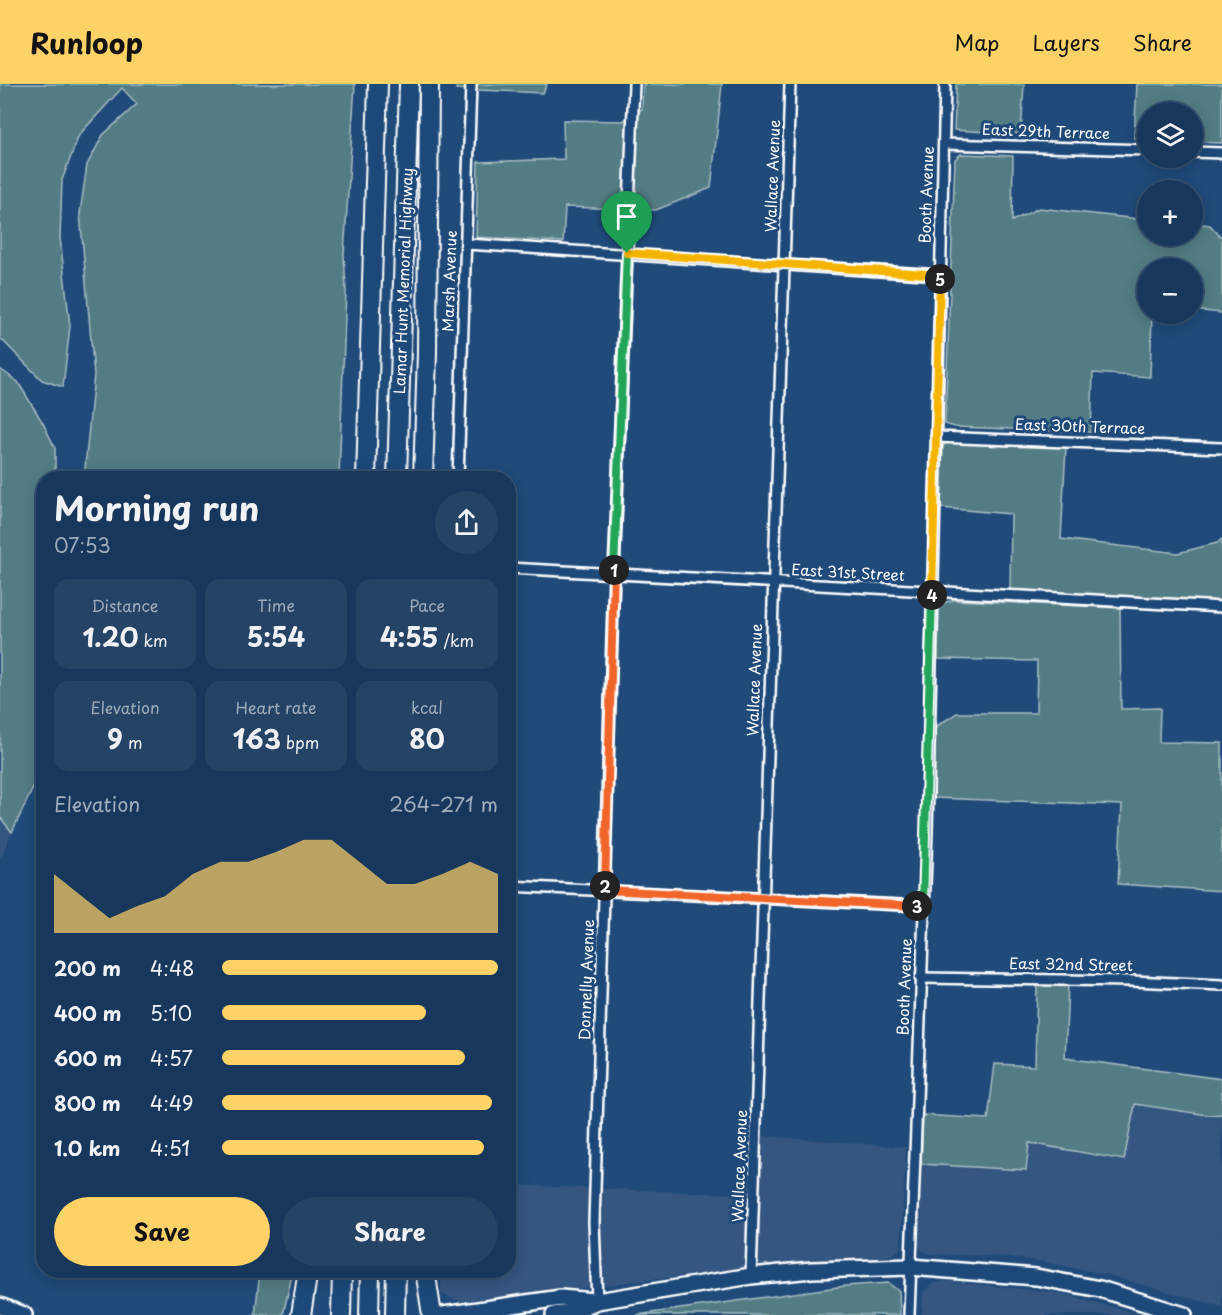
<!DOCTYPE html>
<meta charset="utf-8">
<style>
:root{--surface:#17385c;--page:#244365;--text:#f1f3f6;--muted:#9eacbb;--line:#365272;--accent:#ffd166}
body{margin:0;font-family:"Playpen Sans",sans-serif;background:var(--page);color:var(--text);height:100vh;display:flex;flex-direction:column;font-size:22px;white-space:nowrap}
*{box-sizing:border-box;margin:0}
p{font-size:20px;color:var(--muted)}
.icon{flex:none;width:33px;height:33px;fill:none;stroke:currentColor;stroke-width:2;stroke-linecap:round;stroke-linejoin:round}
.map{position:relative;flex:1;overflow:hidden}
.drawer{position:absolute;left:36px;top:387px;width:480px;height:807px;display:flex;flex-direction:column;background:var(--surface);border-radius:24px;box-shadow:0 3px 15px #0003,0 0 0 2px var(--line)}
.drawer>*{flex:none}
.controls{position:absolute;left:1137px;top:18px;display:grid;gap:12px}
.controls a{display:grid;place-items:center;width:66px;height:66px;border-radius:50%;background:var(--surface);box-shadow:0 3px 15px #0003,0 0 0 2px var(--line);font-size:30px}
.pin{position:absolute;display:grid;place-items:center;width:51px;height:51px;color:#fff;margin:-62px -26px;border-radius:50% 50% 50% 0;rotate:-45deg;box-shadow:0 0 6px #0007}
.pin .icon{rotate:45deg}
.km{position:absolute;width:30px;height:30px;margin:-15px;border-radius:50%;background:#222;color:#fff;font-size:16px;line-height:30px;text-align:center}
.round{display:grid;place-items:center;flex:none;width:63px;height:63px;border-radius:32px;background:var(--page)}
.headline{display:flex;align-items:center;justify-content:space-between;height:102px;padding:0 18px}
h1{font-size:33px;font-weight:700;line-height:45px}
.stats{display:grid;grid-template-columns:repeat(3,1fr);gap:9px;height:102px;padding:6px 18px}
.stats div{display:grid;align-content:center;border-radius:15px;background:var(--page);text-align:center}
.stats b{font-size:26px;font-weight:700}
.stats small{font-size:16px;font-weight:400}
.stats p{font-size:16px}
.chart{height:168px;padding:12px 18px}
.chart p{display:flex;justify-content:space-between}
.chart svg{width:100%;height:108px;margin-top:6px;fill:var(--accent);opacity:.7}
.button{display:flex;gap:12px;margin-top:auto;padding:12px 18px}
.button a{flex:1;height:69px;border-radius:36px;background:var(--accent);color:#111;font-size:24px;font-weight:700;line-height:69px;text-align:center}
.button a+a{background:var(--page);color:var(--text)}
ul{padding:0 18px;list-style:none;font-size:20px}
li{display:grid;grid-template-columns:96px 72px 1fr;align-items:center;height:45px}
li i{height:15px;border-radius:8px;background:var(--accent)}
header{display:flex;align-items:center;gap:36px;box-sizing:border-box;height:84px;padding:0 30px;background:var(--accent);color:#111}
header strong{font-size:28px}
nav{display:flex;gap:33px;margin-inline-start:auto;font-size:21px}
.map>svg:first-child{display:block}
.built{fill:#365680}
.green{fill:#527c84;stroke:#a8bec2;stroke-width:1.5}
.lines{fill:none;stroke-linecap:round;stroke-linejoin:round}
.street-casing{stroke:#fff;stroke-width:14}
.primary-casing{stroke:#fff;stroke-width:20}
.highway-casing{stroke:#fff;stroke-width:22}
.street{stroke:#1f4a7a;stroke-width:9}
.primary{stroke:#1f4a7a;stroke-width:15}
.highway{stroke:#1f4a7a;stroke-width:18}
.split-1-casing{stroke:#fff;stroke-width:12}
.split-2-casing{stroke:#fff;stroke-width:12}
.split-3-casing{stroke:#fff;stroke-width:12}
.split-4-casing{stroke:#fff;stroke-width:12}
.split-5-casing{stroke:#fff;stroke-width:12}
.split-6-casing{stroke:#fff;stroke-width:12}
.split-1{stroke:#22a559;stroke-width:8}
.split-2{stroke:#f0652b;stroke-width:8}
.split-3{stroke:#f0652b;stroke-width:8}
.split-4{stroke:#22a559;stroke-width:8}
.split-5{stroke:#f5b400;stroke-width:8}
.split-6{stroke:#f5b400;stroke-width:8}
.labels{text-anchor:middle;stroke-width:6;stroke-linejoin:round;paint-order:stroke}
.street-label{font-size:15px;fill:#fff;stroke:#1f4a7a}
</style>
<header>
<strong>Runloop</strong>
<nav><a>Map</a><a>Layers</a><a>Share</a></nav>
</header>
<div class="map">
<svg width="1222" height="1231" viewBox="0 0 1222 1231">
<rect width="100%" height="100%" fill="#1f4a7a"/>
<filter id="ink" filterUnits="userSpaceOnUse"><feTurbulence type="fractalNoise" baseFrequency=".0167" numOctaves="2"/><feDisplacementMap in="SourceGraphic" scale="12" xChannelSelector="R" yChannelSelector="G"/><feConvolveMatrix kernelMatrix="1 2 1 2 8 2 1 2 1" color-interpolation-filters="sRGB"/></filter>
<g filter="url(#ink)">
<g class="built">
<polygon points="0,733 12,748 0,775"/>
<polygon points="1135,1020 1208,1031 1222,1030 1222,1223 1108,1191 1039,1177 992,1172 930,1170 921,1166 918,1159 921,1080 1026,1086 1028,1059 1123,1076"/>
<polygon points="763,1052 906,1063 901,1164 891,1172 810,1178 482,1215 459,1217 441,1210 441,1187 508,1186 509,1101 759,1111"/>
<polygon points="946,1197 1061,1209 1141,1231 922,1231 923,1209 931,1200"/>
</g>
<g class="green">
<polygon points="0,0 355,0 344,171 346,205 339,394 84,394 94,291 80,129 87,81 103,51 137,20 122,4 79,51 62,96 60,154 70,242 63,303 42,296 0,254"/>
<polygon points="457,0 547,0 543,9 456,5"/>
<polygon points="643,0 722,0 711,104 656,126 565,123 563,158 476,153 478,78 564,75 563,36 623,37 642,25"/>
<polygon points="956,0 1024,0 1021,50 954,46"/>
<polygon points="1137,0 1222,0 1222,59 1193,58 1192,28 1148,28 1147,55 1134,54"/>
<polygon points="961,70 1013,72 1012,137 1039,124 1147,136 1148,152 1192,152 1193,139 1210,141 1222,154 1222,229 1193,226 1192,184 1148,184 1148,230 1152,230 1150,293 1093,289 1091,348 955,343 945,340 955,75"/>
<polygon points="0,285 18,298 43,339 55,364 55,394 44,394 43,683 12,748 0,733"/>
<polygon points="949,358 1066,363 1061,455 1178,469 1217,459 1222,455 1222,517 1010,507 1011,430 941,424 943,362"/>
<polygon points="953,516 1120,524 1121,625 1160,624 1159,658 1222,659 1222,807 1118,800 1122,721 934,714 935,643 957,629 1036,629 1037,577 938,575 939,525 943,519"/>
<polygon points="1037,901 1068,901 1065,974 1222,995 1222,1030 1208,1031 1135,1020 1124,1076 1029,1059 1026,1086 921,1080 923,1031 988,1035 995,980 1035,982"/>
<polygon points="260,1187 293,1187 283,1231 255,1231"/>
<polygon points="888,1199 899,1207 900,1231 637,1231 845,1202"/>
</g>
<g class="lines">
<defs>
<g id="street">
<polyline points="944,60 1148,66"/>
<polyline points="1192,68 1222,69"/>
<polyline points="466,160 940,191"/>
<polyline points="936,353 1222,364"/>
<polyline points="458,394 471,0"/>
<polyline points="508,484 1222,523"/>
<polyline points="508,802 923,822"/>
<polyline points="920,894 1132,897 1222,901"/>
<polyline points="751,1192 790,0"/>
<polyline points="597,1217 594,1138 614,489 634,0"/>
<polyline points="909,1231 927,748 945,0"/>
</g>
<g id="primary">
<polyline points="0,1222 24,1231"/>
<polyline points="443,1231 561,1214 594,1217"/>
<polyline points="554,1231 568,1229 597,1217 751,1192 812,1186 910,1183 1036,1193 1100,1205 1184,1231"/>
</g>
<g id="highway">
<polyline points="366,394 378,0"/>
<polyline points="397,394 409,0"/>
<polyline points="423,394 427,269 429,0"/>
<polyline points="425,1186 432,1231"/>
<polyline points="301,1231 308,1186"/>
<polyline points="341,1231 342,1186"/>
<polyline points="369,1231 370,1186"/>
<polyline points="395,1231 396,1186"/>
</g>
</defs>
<use href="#street" class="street-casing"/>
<use href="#primary" class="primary-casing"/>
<use href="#highway" class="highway-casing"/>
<use href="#street" class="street"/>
<use href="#primary" class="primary"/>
<use href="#highway" class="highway"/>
</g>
</g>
<g class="lines" filter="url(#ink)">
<defs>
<polyline id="split-1" points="614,486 627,169"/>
<polyline id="split-2" points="605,802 614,486"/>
<polyline id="split-3" points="605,802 605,806 917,822"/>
<polyline id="split-4" points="917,822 923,822 932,511"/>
<polyline id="split-5" points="932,511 940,195"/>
<polyline id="split-6" points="627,169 940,191 940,195"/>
</defs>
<use href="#split-1" class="split-1-casing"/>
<use href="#split-2" class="split-2-casing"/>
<use href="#split-3" class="split-3-casing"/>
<use href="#split-4" class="split-4-casing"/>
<use href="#split-5" class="split-5-casing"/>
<use href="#split-6" class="split-6-casing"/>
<use href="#split-1" class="split-1"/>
<use href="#split-2" class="split-2"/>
<use href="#split-3" class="split-3"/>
<use href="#split-4" class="split-4"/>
<use href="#split-5" class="split-5"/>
<use href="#split-6" class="split-6"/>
</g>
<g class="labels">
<g class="street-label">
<text transform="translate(1046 48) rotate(2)" y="5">East 29th Terrace</text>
<text transform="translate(773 92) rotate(-88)" y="5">Wallace Avenue</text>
<text transform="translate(927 111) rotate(-88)" y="5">Booth Avenue</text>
<text transform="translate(404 197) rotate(-88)" y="5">Lamar Hunt Memorial Highway</text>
<text transform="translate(450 197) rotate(-88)" y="5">Marsh Avenue</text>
<text transform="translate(1080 343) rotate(2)" y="5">East 30th Terrace</text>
<text transform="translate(848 489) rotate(3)" y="5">East 31st Street</text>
<text transform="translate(755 596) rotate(-88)" y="5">Wallace Avenue</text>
<text transform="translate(1071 881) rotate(1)" y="5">East 32nd Street</text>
<text transform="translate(587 896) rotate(-88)" y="5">Donnelly Avenue</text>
<text transform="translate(905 903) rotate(-88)" y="5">Booth Avenue</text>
<text transform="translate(740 1082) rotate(-88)" y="5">Wallace Avenue</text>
</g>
</g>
</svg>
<div class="controls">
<a><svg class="icon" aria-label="layers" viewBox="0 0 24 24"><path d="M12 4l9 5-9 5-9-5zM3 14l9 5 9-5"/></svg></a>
<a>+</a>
<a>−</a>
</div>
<div class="pin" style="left:627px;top:169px;background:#1e9e55"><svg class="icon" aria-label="arrive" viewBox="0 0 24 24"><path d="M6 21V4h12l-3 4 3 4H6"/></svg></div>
<b class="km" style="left:614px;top:486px">1</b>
<b class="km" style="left:605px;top:802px">2</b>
<b class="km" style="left:917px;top:822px">3</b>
<b class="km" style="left:932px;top:511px">4</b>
<b class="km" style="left:940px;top:195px">5</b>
<section class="drawer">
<div class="headline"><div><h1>Morning run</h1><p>07:53</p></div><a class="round"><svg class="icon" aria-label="share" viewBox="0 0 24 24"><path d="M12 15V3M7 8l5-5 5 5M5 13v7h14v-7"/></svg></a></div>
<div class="stats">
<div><p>Distance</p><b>1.20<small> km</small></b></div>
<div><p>Time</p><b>5:54</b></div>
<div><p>Pace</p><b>4:55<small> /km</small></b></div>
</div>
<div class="stats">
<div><p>Elevation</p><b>9<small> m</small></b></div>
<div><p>Heart rate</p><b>163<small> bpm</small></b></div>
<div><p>kcal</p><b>80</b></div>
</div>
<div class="chart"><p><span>Elevation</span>264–271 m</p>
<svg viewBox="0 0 160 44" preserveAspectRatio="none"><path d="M0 44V20L10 29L20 38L30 33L40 29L50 20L60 15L70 15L80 11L90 6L100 6L110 15L120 24L130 24L140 20L150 15L160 20V44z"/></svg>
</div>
<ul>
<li><b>200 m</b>4:48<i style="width:100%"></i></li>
<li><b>400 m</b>5:10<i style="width:74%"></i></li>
<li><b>600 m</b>4:57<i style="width:88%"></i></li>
<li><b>800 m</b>4:49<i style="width:98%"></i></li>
<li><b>1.0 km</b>4:51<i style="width:95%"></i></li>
</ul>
<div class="button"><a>Save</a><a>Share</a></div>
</section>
</div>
